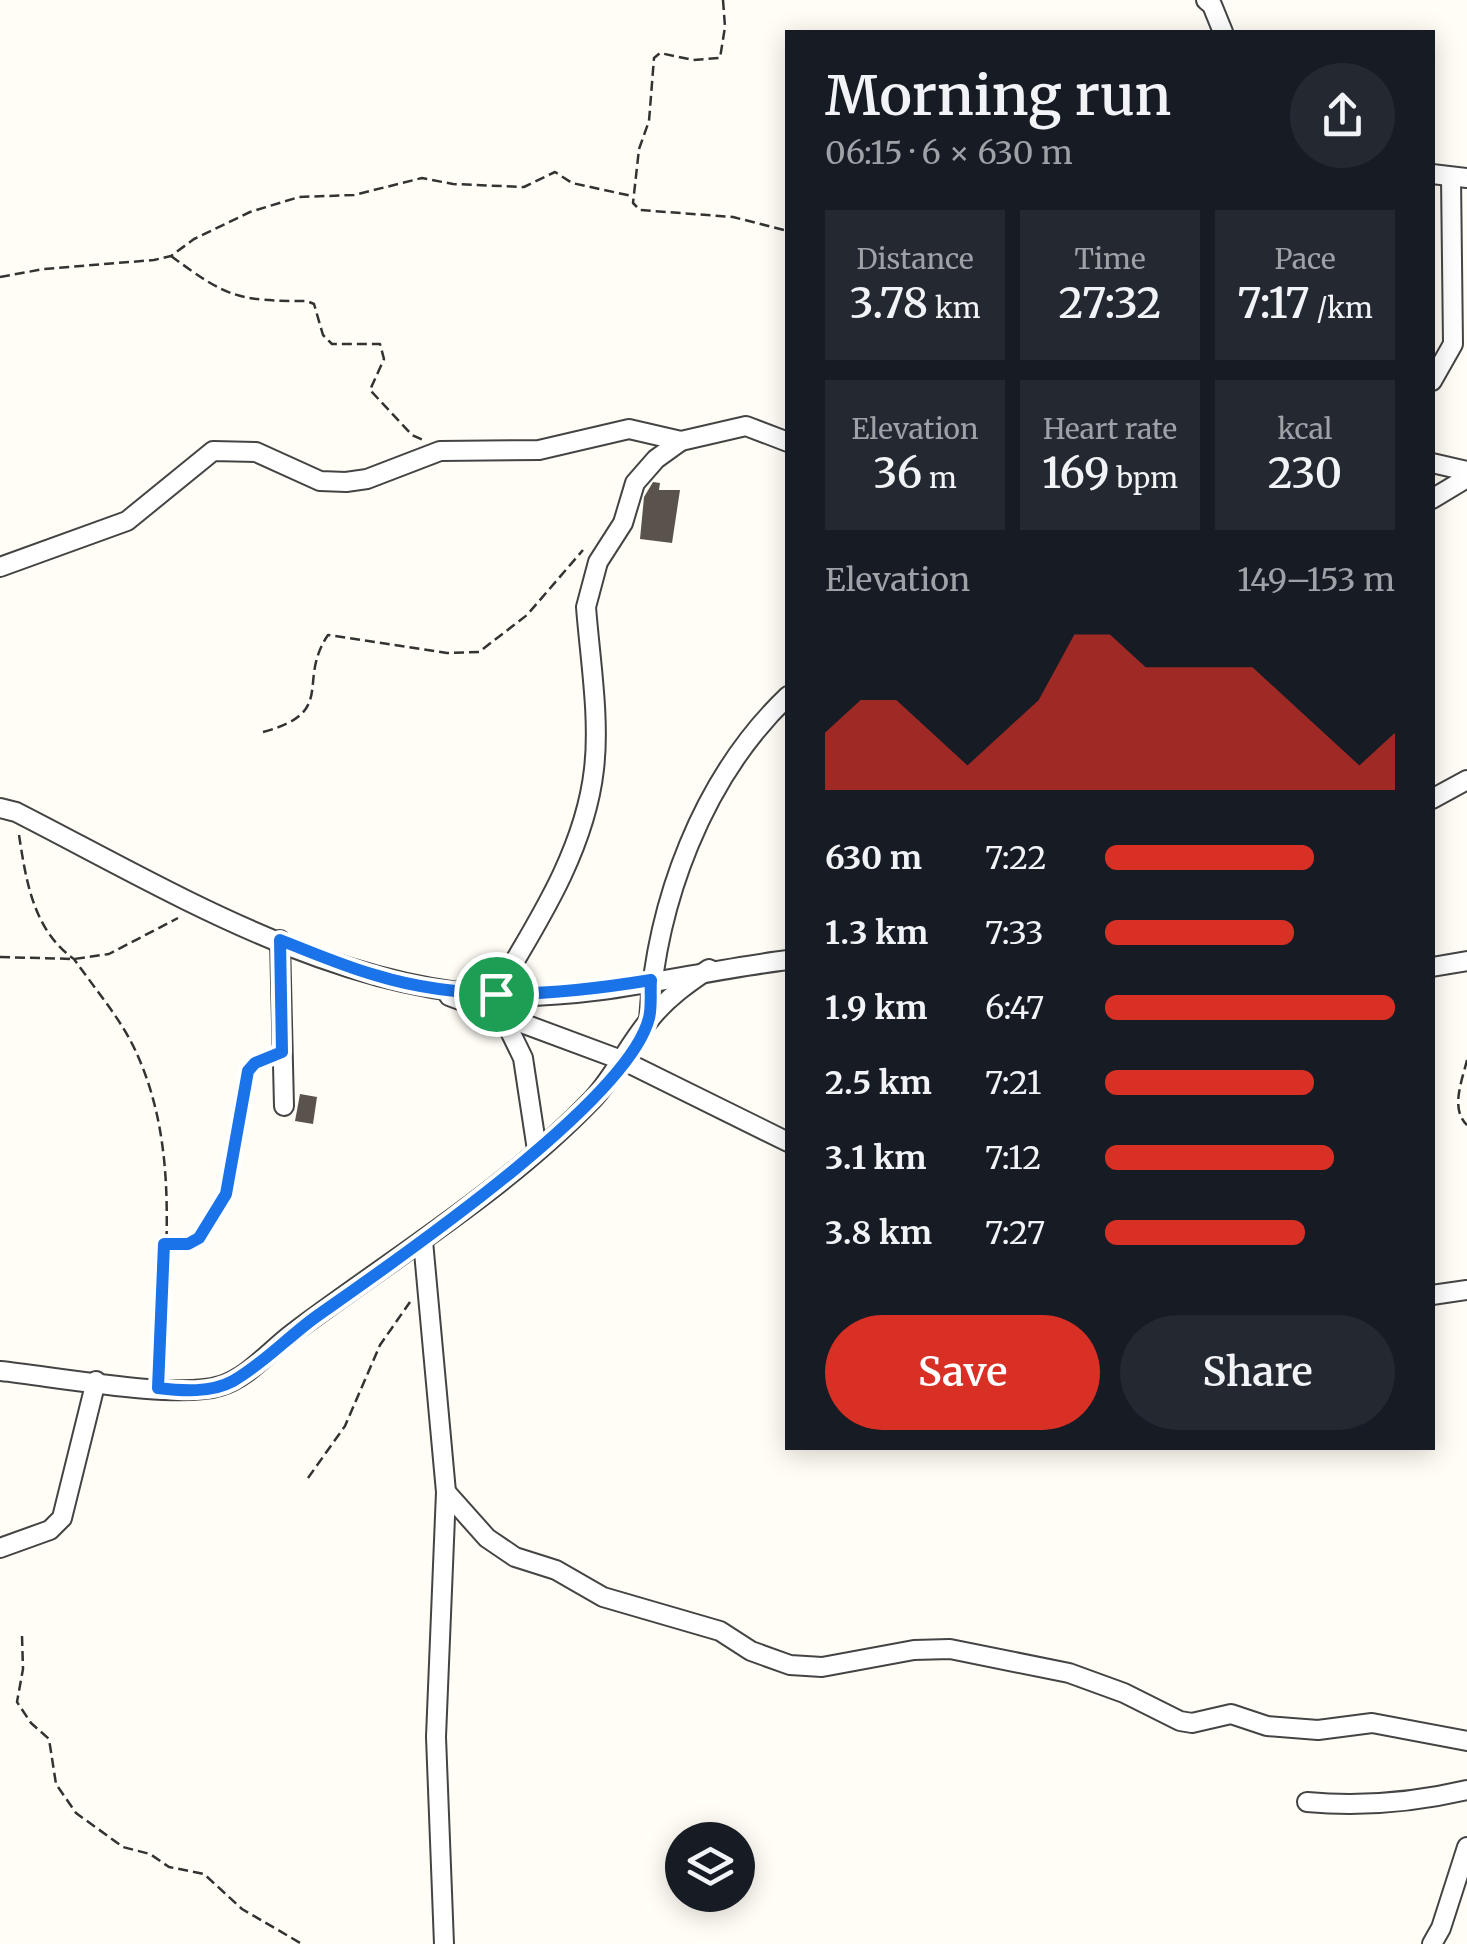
<!DOCTYPE html>
<meta charset="utf-8">
<style>
:root{--surface:#171b24;--page:#242831;--text:#f1f3f6;--muted:#9ea1a6;--accent:#d93025}
body{margin:0;font-family:Merriweather,serif;background:var(--page);color:var(--text);height:100vh;display:flex;flex-direction:column;font-size:38px;white-space:nowrap}
*{box-sizing:border-box;margin:0}
p{font-size:32px;color:var(--muted)}
.icon{flex:none;width:55px;height:55px;fill:none;stroke:currentColor;stroke-width:2;stroke-linecap:round;stroke-linejoin:round}
.map{position:relative;flex:1;overflow:hidden}
.drawer{position:absolute;left:785px;top:30px;width:650px;height:1420px;display:flex;flex-direction:column;background:var(--surface);border-radius:0px;box-shadow:0 5px 25px #0003}
.drawer>*{flex:none}
.controls{position:absolute;left:665px;top:1822px;display:grid;gap:20px}
.controls a{display:grid;place-items:center;width:90px;height:90px;border-radius:50%;background:var(--surface);box-shadow:0 5px 25px #0003;font-size:50px}
.pin{position:absolute;display:grid;place-items:center;width:85px;height:85px;color:#fff;margin:-42px;border:5px solid #fff;border-radius:50%;box-shadow:0 2px 10px #0007}
.round{display:grid;place-items:center;flex:none;width:105px;height:105px;border-radius:52px;background:var(--page)}
.head{display:flex;align-items:center;justify-content:space-between;height:170px;padding:0 40px}
h1{font-size:55px;font-weight:600;line-height:75px}
.stats{display:grid;grid-template-columns:repeat(3,1fr);gap:15px;height:170px;padding:10px 40px}
.stats div{display:grid;align-content:center;border-radius:0px;background:var(--page);text-align:center}
.stats b{font-size:42px;font-weight:600}
.stats small{font-size:28px;font-weight:400}
.stats p{font-size:28px}
.chart{height:280px;padding:20px 40px}
.chart p{display:flex;justify-content:space-between}
.chart svg{width:100%;height:180px;margin-top:10px;fill:var(--accent);opacity:.7}
.cta{display:flex;gap:20px;margin-top:auto;padding:20px 40px}
.cta a{flex:1;height:115px;border-radius:60px;background:var(--accent);color:#fff;font-size:40px;font-weight:600;line-height:115px;text-align:center}
.cta a+a{background:var(--page);color:var(--text)}
ul{padding:0 40px;list-style:none;font-size:32px}
li{display:grid;grid-template-columns:160px 120px 1fr;align-items:center;height:75px}
li i{height:25px;border-radius:12px;background:var(--accent)}
.map>svg:first-child{display:block}
.building{fill:#5a524d}
.lines{fill:none;stroke-linecap:round;stroke-linejoin:round}
.minor-casing{stroke:#444;stroke-width:22}
.path{stroke:#333;stroke-width:2.5;stroke-dasharray:10 5;stroke-linecap:butt}
.minor{stroke:#fff;stroke-width:18}
.route-casing{stroke:#fff;stroke-width:20}
.route{stroke:#1a73e8;stroke-width:12}
</style>
<div class="map">
<svg width="1467" height="1944" viewBox="0 0 1467 1944">
<rect width="100%" height="100%" fill="#fffdf5"/>
<g class="building">
<polygon points="653,482 660,483 659,490 680,490 672,543 640,539 644,497"/>
<polygon points="300,1094 317,1097 313,1124 295,1121"/>
</g>
<g class="lines">
<defs>
<g id="minor">
<polyline points="1206,0 1212,5 1223,32"/>
<polyline points="1432,174 1467,178"/>
<polyline points="1432,381 1453,344 1451,177"/>
<polyline points="1432,463 1467,471"/>
<polyline points="1432,499 1467,478"/>
<polyline points="0,567 127,521 213,451 256,452 320,481 346,482 367,479 440,451 539,450 629,429 681,441 746,426 788,442"/>
<polyline points="1432,799 1467,780"/>
<path d="M0,808L16,812C169,890 333,992 510,996C602,998 696,971 788,960"/>
<polyline points="280,940 284,1106"/>
<polyline points="1432,967 1467,961"/>
<path d="M495,994C536,925 585,851 594,769C600,718 590,659 586,607L598,562L623,523L635,483L656,459L681,441"/>
<polyline points="449,996 624,1061 788,1142"/>
<polyline points="504,1019 523,1058 537,1150"/>
<path d="M649,1020C656,903 702,778 788,696"/>
<polyline points="423,1241 446,1492 436,1737 444,1944"/>
<polyline points="1432,1295 1467,1290"/>
<path d="M0,1371C51,1376 176,1400 220,1386C248,1378 270,1350 293,1333C394,1257 506,1190 593,1099C616,1074 629,1043 651,1018C667,998 688,983 709,969"/>
<polyline points="446,1492 487,1538 515,1557 556,1570 603,1597 720,1631 751,1651 790,1665 822,1667 914,1650 950,1649 1069,1673 1124,1693 1180,1721 1192,1723 1231,1714 1267,1726 1318,1730 1372,1723 1467,1741"/>
<polyline points="0,1548 50,1530 62,1518 96,1381"/>
<path d="M1307,1802C1362,1807 1412,1803 1467,1790"/>
<polyline points="1432,1944 1441,1928 1467,1847"/>
</g>
</defs>
<use href="#minor" class="minor-casing"/>
<g class="path">
<polyline points="723,0 725,27 720,58 693,60 660,53 654,58 649,121 639,149 633,203 640,210 733,217 788,231"/>
<path d="M171,256C227,297 236,301 307,301L314,304L323,335L332,344H380L384,359L370,390L412,435L423,440"/>
<polyline points="0,277 44,269 154,260 171,256 194,239 250,212 299,197 354,195 422,178 453,184 524,187 555,172 572,183 632,196"/>
<path d="M263,732C338,712 296,682 328,635L447,653L479,652L527,615L583,550"/>
<path d="M19,835C26,880 33,930 74,959C95,989 122,1020 137,1054C182,1154 164,1266 159,1372"/>
<polyline points="0,957 74,959 109,954 178,918"/>
<path d="M1467,1060C1462,1081 1450,1109 1467,1125"/>
<polyline points="164,1244 188,1243 199,1238 226,1194 248,1071 267,1059"/>
<polyline points="308,1478 345,1426 380,1345 410,1302"/>
<polyline points="22,1636 23,1669 17,1702 31,1723 49,1739 56,1784 76,1813 123,1847 150,1854 169,1867 204,1874 242,1909 302,1944"/>
</g>
<use href="#minor" class="minor"/>
</g>
<g class="lines">
<defs>
<path id="route" d="M280,940C311,952 343,966 375,975C466,1003 559,995 651,980C650,992 652,1006 649,1018C628,1102 392,1263 317,1316C289,1336 263,1364 233,1381C211,1393 182,1391 158,1388L164,1244H188L199,1238L226,1194L248,1071L255,1063L282,1052Z"/>
</defs>
<use href="#route" class="route-casing"/>
<use href="#route" class="route"/>
</g>
</svg>
<div class="controls">
<a><svg class="icon" aria-label="layers" viewBox="0 0 24 24"><path d="M12 4l9 5-9 5-9-5zM3 14l9 5 9-5"/></svg></a>
</div>
<div class="pin" style="left:496px;top:994px;background:#1e9e55"><svg class="icon" aria-label="arrive" viewBox="0 0 24 24"><path d="M6 21V4h12l-3 4 3 4H6"/></svg></div>
<section class="drawer">
<div class="head"><div><h1>Morning run</h1><p>06:15 · 6 × 630 m</p></div><a class="round"><svg class="icon" aria-label="share" viewBox="0 0 24 24"><path d="M12 15V3M7 8l5-5 5 5M5 13v7h14v-7"/></svg></a></div>
<div class="stats">
<div><p>Distance</p><b>3.78<small> km</small></b></div>
<div><p>Time</p><b>27:32</b></div>
<div><p>Pace</p><b>7:17<small> /km</small></b></div>
</div>
<div class="stats">
<div><p>Elevation</p><b>36<small> m</small></b></div>
<div><p>Heart rate</p><b>169<small> bpm</small></b></div>
<div><p>kcal</p><b>230</b></div>
</div>
<div class="chart"><p><span>Elevation</span>149–153 m</p>
<svg viewBox="0 0 160 44" preserveAspectRatio="none"><path d="M0 44V30L10 22L20 22L30 30L40 38L50 30L60 22L70 6L80 6L90 14L100 14L110 14L120 14L130 22L140 30L150 38L160 30V44z"/></svg>
</div>
<ul>
<li><b>630 m</b>7:22<i style="width:72%"></i></li>
<li><b>1.3 km</b>7:33<i style="width:65%"></i></li>
<li><b>1.9 km</b>6:47<i style="width:100%"></i></li>
<li><b>2.5 km</b>7:21<i style="width:72%"></i></li>
<li><b>3.1 km</b>7:12<i style="width:79%"></i></li>
<li><b>3.8 km</b>7:27<i style="width:69%"></i></li>
</ul>
<div class="cta"><a>Save</a><a>Share</a></div>
</section>
</div>
